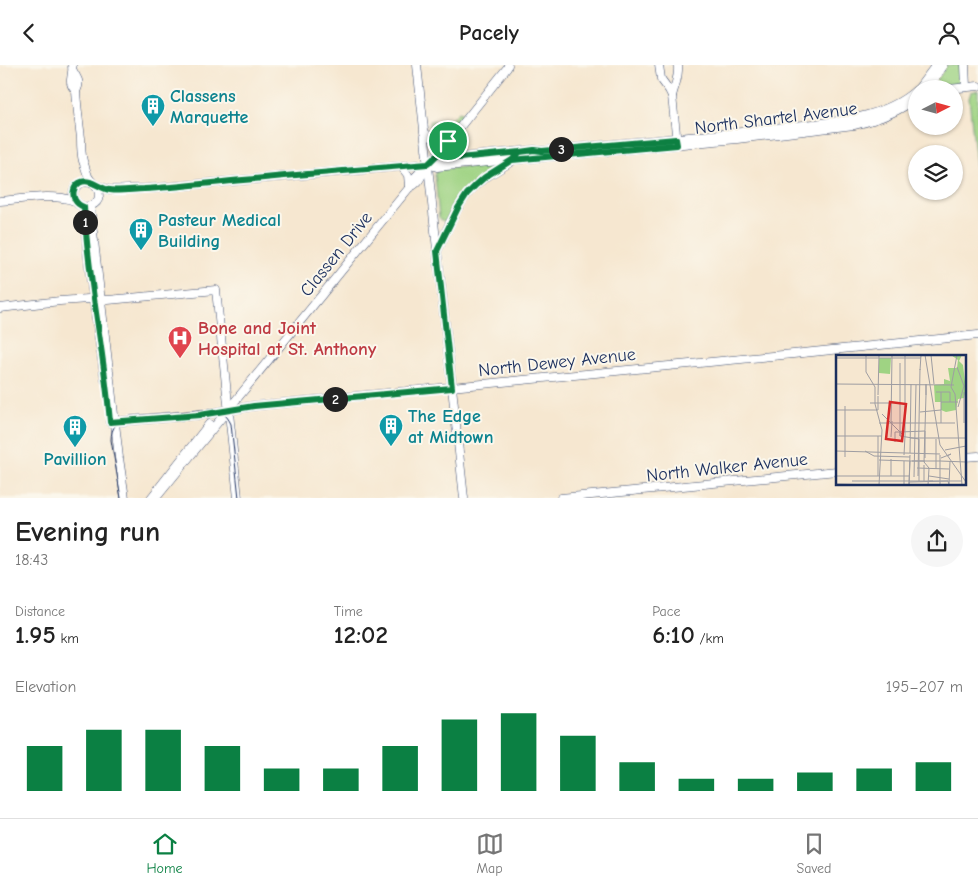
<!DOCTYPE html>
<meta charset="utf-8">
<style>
:root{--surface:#fff;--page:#f6f6f6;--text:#222;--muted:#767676;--line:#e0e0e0;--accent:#0b8043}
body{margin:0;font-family:"Comic Neue",sans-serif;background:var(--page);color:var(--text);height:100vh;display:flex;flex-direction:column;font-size:19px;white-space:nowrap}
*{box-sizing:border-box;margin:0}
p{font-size:16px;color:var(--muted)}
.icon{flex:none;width:28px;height:28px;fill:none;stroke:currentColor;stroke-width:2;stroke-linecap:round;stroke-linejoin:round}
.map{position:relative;height:433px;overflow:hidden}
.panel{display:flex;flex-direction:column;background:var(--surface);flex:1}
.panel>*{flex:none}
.needle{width:32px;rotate:84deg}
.tools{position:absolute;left:908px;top:15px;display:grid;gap:10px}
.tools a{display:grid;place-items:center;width:55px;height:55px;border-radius:50%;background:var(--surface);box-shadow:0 1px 4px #0004;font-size:25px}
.pin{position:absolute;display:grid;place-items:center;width:42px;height:42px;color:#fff;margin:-21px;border:2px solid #fff;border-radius:50%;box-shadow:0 1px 5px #0007}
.km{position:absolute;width:25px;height:25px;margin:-12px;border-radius:50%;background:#222;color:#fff;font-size:14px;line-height:25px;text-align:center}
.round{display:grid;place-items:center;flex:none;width:52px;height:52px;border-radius:26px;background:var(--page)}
.overview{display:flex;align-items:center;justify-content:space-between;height:85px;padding:0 15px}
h1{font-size:28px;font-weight:700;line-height:38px}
.figures{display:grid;grid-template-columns:repeat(3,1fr);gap:8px;height:85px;padding:5px 15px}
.figures div{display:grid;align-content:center}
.figures b{font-size:25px;font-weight:700}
.figures small{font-size:14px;font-weight:400}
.figures p{font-size:14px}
.chart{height:140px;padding:10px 15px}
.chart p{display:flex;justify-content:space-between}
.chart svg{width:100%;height:90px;margin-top:5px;stroke:var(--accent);stroke-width:6}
header{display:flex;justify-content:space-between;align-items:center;height:65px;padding:0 15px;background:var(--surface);font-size:22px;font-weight:700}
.menu{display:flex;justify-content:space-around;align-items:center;height:70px;border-top:1px solid var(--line);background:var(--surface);font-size:14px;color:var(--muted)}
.menu a{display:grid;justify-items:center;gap:2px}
.menu .active{color:var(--accent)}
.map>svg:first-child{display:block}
.green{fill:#9fd383;stroke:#5d8170}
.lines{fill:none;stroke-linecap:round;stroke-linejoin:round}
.secondary-casing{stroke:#3c4b6f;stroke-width:9}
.secondary{stroke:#fff;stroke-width:8}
.tram{stroke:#1b2f5e;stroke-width:1}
.route-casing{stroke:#fff;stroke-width:10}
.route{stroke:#0b8043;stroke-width:6}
.labels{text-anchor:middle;stroke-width:4;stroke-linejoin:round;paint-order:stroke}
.culture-label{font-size:18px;font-weight:bold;fill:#0d838f;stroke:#fbf7ec;text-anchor:start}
.street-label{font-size:18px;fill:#1b2f5e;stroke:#fbf7ec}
.health-label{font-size:18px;font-weight:bold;fill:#be3a42;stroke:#fbf7ec;text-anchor:start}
.inset-road{fill:none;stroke:#9e9da2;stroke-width:1}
.view{fill:#d62828;fill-opacity:0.15;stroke:#d62828;stroke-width:2.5}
.inset-edge{fill:none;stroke:#1b2f5e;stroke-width:2.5}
</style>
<header><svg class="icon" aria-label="back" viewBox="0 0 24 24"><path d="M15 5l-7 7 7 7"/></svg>Pacely<svg class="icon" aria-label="person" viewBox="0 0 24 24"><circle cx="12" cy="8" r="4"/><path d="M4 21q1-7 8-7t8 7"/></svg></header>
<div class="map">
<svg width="978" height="433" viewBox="0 0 978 433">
<rect width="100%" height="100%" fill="#fbf7ec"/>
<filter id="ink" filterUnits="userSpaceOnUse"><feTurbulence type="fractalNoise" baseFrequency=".02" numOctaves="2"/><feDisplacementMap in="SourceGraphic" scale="10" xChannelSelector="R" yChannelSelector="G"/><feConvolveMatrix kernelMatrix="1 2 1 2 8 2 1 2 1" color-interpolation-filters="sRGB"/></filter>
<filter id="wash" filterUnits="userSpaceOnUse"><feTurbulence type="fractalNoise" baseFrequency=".0096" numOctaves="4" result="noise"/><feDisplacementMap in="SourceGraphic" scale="20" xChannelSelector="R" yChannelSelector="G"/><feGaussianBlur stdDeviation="1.12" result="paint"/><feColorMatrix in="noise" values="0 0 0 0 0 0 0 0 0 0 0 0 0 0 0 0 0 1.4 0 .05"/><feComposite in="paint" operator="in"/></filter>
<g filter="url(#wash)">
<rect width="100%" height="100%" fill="#f6e7d0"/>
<g class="green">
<path d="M947,0H962C963,22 954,20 936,21L934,20Z"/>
<polygon points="978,25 978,120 969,33 971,27"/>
<path d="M458,47L464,49L445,72L434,71C431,67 428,61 430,56L434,55L435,63H442Z"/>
<path d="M495,99L496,101L495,102C472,115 462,133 448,155C445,156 442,157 439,153L435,110L436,108L439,104Z"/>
</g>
</g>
<g filter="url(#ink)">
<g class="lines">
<defs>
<g id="secondary">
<path d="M72,0C74,11 66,17 76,26"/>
<polyline points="417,0 464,433"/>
<polyline points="659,0 661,14 669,25 672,31 677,78"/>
<polyline points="965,0 966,22"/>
<path d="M73,6C78,15 81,17 76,26C77,42 79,57 81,73C81,80 81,89 83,96C85,101 86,106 88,111C91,118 100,122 99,131C98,140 86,145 78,139C66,129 78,112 93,119"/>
<polyline points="918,24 936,0"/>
<polyline points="926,24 935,12 943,0"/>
<polyline points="949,24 978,21"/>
<path d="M672,31C675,19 679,13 678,0"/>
<path d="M424,67C433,75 440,76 451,72"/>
<path d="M432,95L534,85L542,86L752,66C804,57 875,62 916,25"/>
<polyline points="401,101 408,110 409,121"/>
<path d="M95,120L110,125L155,123L428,99L437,102L446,101L737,74L854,60C877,55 898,48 916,33"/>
<path d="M409,123C419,118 420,114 425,104"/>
<path d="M0,136C24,134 53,128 75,136"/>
<polyline points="90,141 119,393 125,433"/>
<path d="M84,142C87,200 97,257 105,315"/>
<path d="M438,184C449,162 457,137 476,120C486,110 500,104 512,96"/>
<polyline points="0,243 60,236 88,234 108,235 216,225 238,433"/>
<polyline points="110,357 200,350 253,341 793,289 978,270"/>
<polyline points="964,392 978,391"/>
<polyline points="151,433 209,359"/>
<polyline points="156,433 409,123 411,116 441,86 507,3 508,0"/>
<polyline points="561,433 837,406"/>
</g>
</defs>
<use href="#secondary" class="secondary-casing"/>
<use href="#secondary" class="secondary"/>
<path class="tram" d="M121,433L111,375C111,362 118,354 131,351L211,344C221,345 227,350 231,359L239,433"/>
</g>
</g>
<g class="lines" filter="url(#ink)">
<defs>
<path id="route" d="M448,76L441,86L428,99C366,104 304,109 243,115C210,118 177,122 144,124C134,124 121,127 110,125C102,124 97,119 90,117C73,112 66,136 84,142C88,214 104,285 110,357L200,350L254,341L452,323L437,186L458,143L467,129L476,120L485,112L512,95L520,87L534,85L542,86L676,74L677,80L512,95L520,87L459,93C451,89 450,85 448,76"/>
</defs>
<use href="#route" class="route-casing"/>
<use href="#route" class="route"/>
</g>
<defs>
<symbol id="building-pin" viewBox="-11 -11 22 30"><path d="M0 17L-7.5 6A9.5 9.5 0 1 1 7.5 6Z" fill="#0f9aa8" stroke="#fbf7ec"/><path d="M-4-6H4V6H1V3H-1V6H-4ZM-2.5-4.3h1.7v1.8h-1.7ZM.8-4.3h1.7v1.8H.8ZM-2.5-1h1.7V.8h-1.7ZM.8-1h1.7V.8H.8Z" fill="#fff"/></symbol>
<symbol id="hospital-pin" viewBox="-11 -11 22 30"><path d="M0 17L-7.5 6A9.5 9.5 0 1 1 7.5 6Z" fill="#e0444e" stroke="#fbf7ec"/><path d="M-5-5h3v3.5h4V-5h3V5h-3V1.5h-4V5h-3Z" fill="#fff"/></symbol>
</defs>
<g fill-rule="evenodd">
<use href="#building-pin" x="139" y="27" width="28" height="38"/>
<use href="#building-pin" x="127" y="151" width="28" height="38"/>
<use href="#hospital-pin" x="166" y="259" width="28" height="38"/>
<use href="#building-pin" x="377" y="347" width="28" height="38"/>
<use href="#building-pin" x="61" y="348" width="28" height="38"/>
</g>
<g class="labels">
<g class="culture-label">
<text x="170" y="37">Classens<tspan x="170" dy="21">Marquette</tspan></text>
<text x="158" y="161">Pasteur Medical<tspan x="158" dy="21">Building</tspan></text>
<text x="408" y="357">The Edge<tspan x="408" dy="21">at Midtown</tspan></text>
<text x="75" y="400" text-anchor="middle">Pavillion</text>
</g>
<g class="street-label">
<text transform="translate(776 53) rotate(-7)" y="6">North Shartel Avenue</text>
<text transform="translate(336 189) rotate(-51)" y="6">Classen Drive</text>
<text transform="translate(557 297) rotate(-6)" y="6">North Dewey Avenue</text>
<text transform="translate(727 402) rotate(-6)" y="6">North Walker Avenue</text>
</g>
<g class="health-label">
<text x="198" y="269">Bone and Joint<tspan x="198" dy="21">Hospital at St. Anthony</tspan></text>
</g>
</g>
<g transform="translate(836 290)">
<rect width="130" height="130" fill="#f6e7d0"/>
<path d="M115,0H126L123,6L127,10L130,35L128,43L122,44L120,55L110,57L105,55V47H99L98,30L108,29V24L114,26L112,13H121L122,5ZM43,3H55L54,19L43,18Z" fill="#9fd383"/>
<path class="inset-road" d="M30,0V17L39,32V49L46,75L43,130M89,0L104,90L130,127M95,0L98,29M121,0L115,32L119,39L126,130M0,3H85M121,12L128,31L122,52M84,15L85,0M0,29L118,30M90,29V40V29M100,37H114V47M42,40L43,0M90,40L88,107L93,113L92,130M105,47H122M34,48H55M9,51V102M0,55H42V41M84,57L105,55M52,65L46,59L56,69M43,68H119M55,68L56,0M105,68V37M128,68V37M56,69L68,81M0,81H46M64,81V8M69,81V0M55,82L56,66M74,83H130M59,87V77H65M109,95L130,91M0,96L104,99M29,96L38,101L74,102M74,98L75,29M68,100L69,81M104,100V106L130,107M105,103L115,99L111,101M43,105L74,106M68,106V130M76,106H104V130M81,113L113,114M100,114V84M0,121H73M42,121V81M55,121V104M82,121L84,14M93,121L113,124M78,122L80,30M16,126H44M44,126H93M83,126V84L64,81V77L89,76V103M88,126V110M97,126H93H126M73,127L112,126L113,130M0,129L42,130M50,130H68M73,130L74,100M73,130L74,106H89M113,130L114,106"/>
<path class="view" d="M54,47L70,49L66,86L50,84Z"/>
<rect width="130" height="130" class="inset-edge"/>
</g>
</svg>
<div class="tools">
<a><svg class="needle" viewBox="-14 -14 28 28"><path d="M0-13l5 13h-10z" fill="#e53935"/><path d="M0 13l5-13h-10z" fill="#767676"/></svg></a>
<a><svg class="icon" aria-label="layers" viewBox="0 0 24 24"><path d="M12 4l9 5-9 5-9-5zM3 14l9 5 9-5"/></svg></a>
</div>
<div class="pin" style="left:448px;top:76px;background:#1e9e55"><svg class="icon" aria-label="arrive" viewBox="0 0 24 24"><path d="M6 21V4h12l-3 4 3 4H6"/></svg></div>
<b class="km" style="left:85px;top:157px">1</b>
<b class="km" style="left:335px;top:334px">2</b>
<b class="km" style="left:561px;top:84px">3</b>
</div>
<section class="panel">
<div class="overview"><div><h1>Evening run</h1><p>18:43</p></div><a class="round"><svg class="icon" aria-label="share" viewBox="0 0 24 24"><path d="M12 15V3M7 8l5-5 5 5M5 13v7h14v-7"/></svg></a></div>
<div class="figures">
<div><p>Distance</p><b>1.95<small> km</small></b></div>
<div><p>Time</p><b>12:02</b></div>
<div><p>Pace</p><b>6:10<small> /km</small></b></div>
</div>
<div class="chart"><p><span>Elevation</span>195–207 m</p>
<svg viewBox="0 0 160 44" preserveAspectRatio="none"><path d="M5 44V22M15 44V14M25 44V14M35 44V22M45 44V33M55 44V33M65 44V22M75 44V9M85 44V6M95 44V17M105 44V30M115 44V38M125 44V38M135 44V35M145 44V33M155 44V30"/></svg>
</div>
</section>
<nav class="menu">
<a class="active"><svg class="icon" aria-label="home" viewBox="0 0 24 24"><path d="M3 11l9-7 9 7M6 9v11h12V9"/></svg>Home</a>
<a><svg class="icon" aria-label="map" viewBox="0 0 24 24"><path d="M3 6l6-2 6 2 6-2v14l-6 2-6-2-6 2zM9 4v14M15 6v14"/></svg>Map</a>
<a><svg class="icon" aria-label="saved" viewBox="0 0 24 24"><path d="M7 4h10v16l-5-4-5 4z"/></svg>Saved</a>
</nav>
